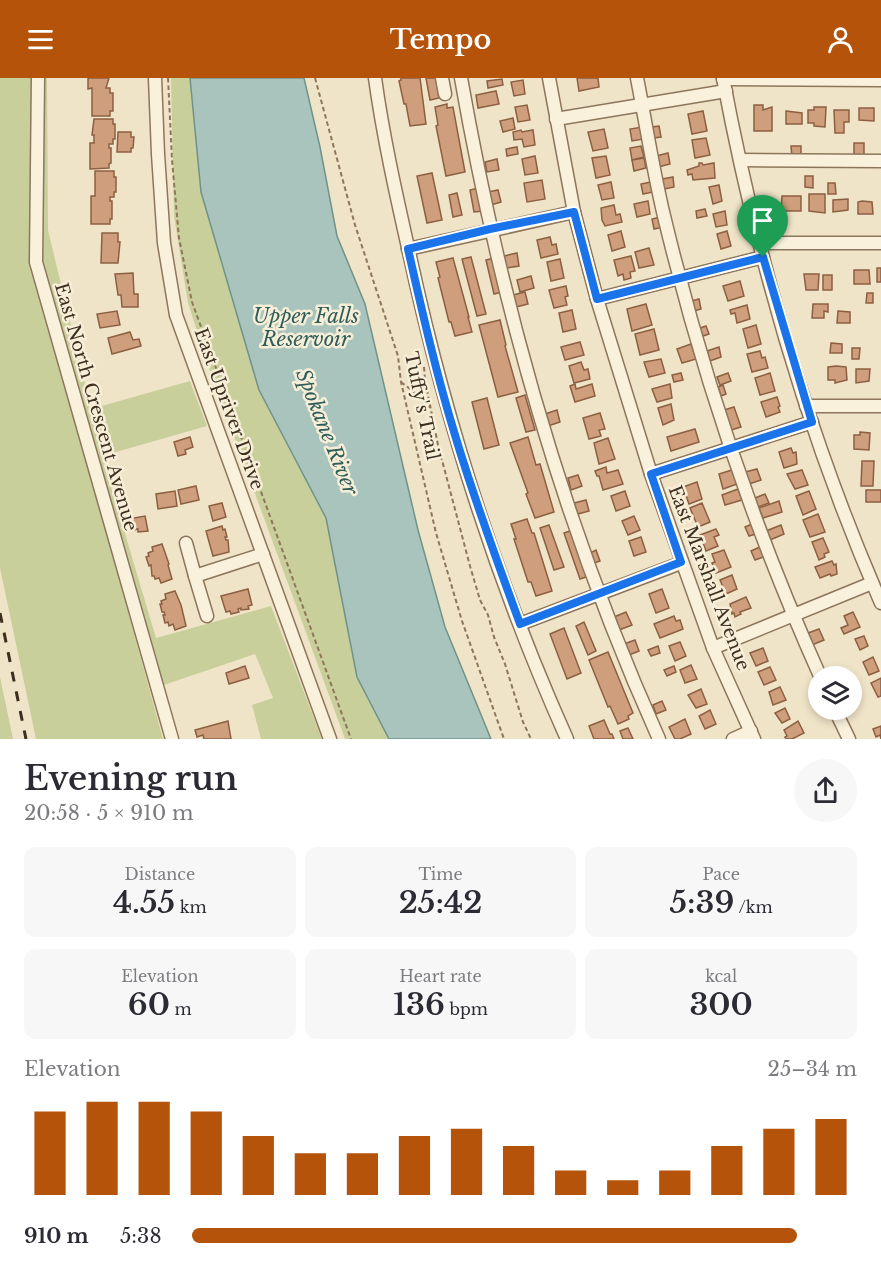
<!DOCTYPE html>
<meta charset="utf-8">
<style>
:root{--surface:#fff;--page:#f7f7f7;--text:#2b2b33;--muted:#7c7c81;--accent:#b45309}
body{margin:0;font-family:"Libre Baskerville",serif;background:var(--page);color:var(--text);height:100vh;display:flex;flex-direction:column;font-size:22px;white-space:nowrap}
*{box-sizing:border-box;margin:0}
p{font-size:20px;color:var(--muted)}
.icon{flex:none;width:33px;height:33px;fill:none;stroke:currentColor;stroke-width:2;stroke-linecap:round;stroke-linejoin:round}
.map{position:relative;height:661px;overflow:hidden}
.sheet{display:flex;flex-direction:column;background:var(--surface);flex:1}
.sheet>*{flex:none}
.controls{position:absolute;left:808px;top:588px;display:grid;gap:12px}
.controls a{display:grid;place-items:center;width:54px;height:54px;border-radius:50%;background:var(--surface);box-shadow:0 3px 9px #0003;font-size:30px}
.pin{position:absolute;display:grid;place-items:center;width:51px;height:51px;color:#fff;margin:-62px -26px;border-radius:50% 50% 50% 0;rotate:-45deg;box-shadow:0 0 6px #0007}
.pin .icon{rotate:45deg}
.round{display:grid;place-items:center;flex:none;width:63px;height:63px;border-radius:32px;background:var(--page)}
.summary{display:flex;align-items:center;justify-content:space-between;height:102px;padding:0 24px}
h1{font-size:33px;font-weight:600;line-height:45px}
.figures{display:grid;grid-template-columns:repeat(3,1fr);gap:9px;height:102px;padding:6px 24px}
.figures div{display:grid;align-content:center;border-radius:12px;background:var(--page);text-align:center}
.figures b{font-size:30px;font-weight:600}
.figures small{font-size:16px;font-weight:400}
.figures p{font-size:16px}
.chart{height:168px;padding:12px 24px}
.chart p{display:flex;justify-content:space-between}
.chart svg{width:100%;height:108px;margin-top:6px;stroke:var(--accent);stroke-width:6}
ul{padding:0 24px;list-style:none;font-size:20px}
li{display:grid;grid-template-columns:96px 72px 1fr;align-items:center;height:45px}
li i{height:15px;border-radius:8px;background:var(--accent)}
header{display:flex;justify-content:space-between;align-items:center;height:78px;padding:0 24px;background:var(--accent);color:#fff;font-size:27px;font-weight:600}
.map>svg:first-child{display:block}
.green{fill:#c9cf9b}
.water{fill:#a9c4bc;stroke:#6f938a;stroke-width:1.5}
.building{fill:#cf9f7d;stroke:#8d5f41;stroke-width:1.5}
.lines{fill:none;stroke-linecap:round;stroke-linejoin:round}
.minor-casing{stroke:#8d765c;stroke-width:15}
.path{stroke:#8d765c;stroke-width:2;stroke-dasharray:4.5 3;stroke-linecap:butt}
.minor{stroke:#faf1dc;stroke-width:12}
.rail{stroke:#3d2e20;stroke-width:3;stroke-dasharray:10 10;stroke-linecap:butt}
.route-casing{stroke:#fff;stroke-width:12}
.route{stroke:#1a73e8;stroke-width:8}
.labels{text-anchor:middle;stroke-width:5;stroke-linejoin:round;paint-order:stroke}
.street-label{font-size:18px;fill:#3d2e20;stroke:#f7eed8}
.water-label{font-size:20px;font-style:italic;fill:#2f5d5a;stroke:#f7eed8}
</style>
<header><svg class="icon" aria-label="menu" viewBox="0 0 24 24"><path d="M4 6h16M4 12h16M4 18h16"/></svg>Tempo<svg class="icon" aria-label="person" viewBox="0 0 24 24"><circle cx="12" cy="8" r="4"/><path d="M4 21q1-7 8-7t8 7"/></svg></header>
<div class="map">
<svg width="881" height="661" viewBox="0 0 881 661">
<rect width="100%" height="100%" fill="#f0e4c8"/>
<g class="green">
<polygon points="0,0 31,0 32,184 163,661 36,661 0,490"/>
<polygon points="43,0 47,0 48,152 91,331 190,303 207,348 102,378 156,560 271,528 322,661 261,661 252,627 273,620 255,576 161,608 40,183"/>
<polygon points="171,0 190,0 201,114 259,312 326,440 357,599 389,661 345,661 209,290 188,225 174,138"/>
<polygon points="0,599 13,661 0,661"/>
</g>
<polygon class="water" points="190,0 304,0 320,69 337,158 365,226 418,452 445,549 491,661 389,661 357,599 326,440 259,312 201,114"/>
<g class="building">
<polygon points="88,0 109,0 106,10 110,10 110,15 113,15 113,33 110,33 110,38 92,38 92,10 88,11"/>
<polygon points="401,0 420,0 426,46 410,48 406,26 404,26 399,3 401,2"/>
<polygon points="426,0 436,0 439,20 430,22"/>
<polygon points="577,0 598,0 599,9 579,13"/>
<polygon points="502,1 503,7 488,10 487,3"/>
<polygon points="523,2 525,16 514,18 511,4"/>
<polygon points="496,13 499,26 478,30 476,17"/>
<polygon points="447,26 447,30 453,29 465,94 446,98 436,48 438,47 435,29"/>
<polygon points="527,27 530,42 518,44 515,29"/>
<polygon points="754,27 763,27 763,32 772,29 772,53 754,53"/>
<polygon points="814,29 826,29 825,49 814,48 814,45 808,45 808,32 814,32"/>
<polygon points="859,30 874,30 874,43 859,42"/>
<polygon points="834,32 849,32 849,44 844,44 844,55 835,55"/>
<polygon points="703,33 707,53 692,56 688,36"/>
<polygon points="786,33 802,35 802,46 786,46"/>
<polygon points="513,40 515,51 503,54 500,43"/>
<polygon points="94,41 113,41 113,46 115,46 115,61 113,61 113,66 109,66 109,70 111,70 111,85 109,86 109,90 90,91 90,65 94,65 94,57 92,57"/>
<polygon points="659,48 661,59 654,60 652,49"/>
<polygon points="642,49 644,61 632,63 630,51"/>
<polygon points="604,51 608,70 593,73 588,54"/>
<polygon points="521,52 522,54 533,52 535,67 524,69 522,61 514,62 513,54"/>
<polygon points="118,54 131,54 131,59 134,59 133,70 131,70 131,74 117,74"/>
<polygon points="706,60 710,77 695,80 692,62"/>
<rect x="854" y="65" width="10" height="14"/>
<polygon points="641,68 644,79 632,82 630,70"/>
<polygon points="791,68 801,68 801,79 792,79"/>
<polygon points="517,69 518,76 507,78 506,71"/>
<polygon points="668,75 670,86 658,89 656,78"/>
<polygon points="535,78 538,95 525,97 522,81"/>
<polygon points="606,78 610,97 596,100 592,80"/>
<polygon points="644,80 646,90 634,93 632,82"/>
<polygon points="497,81 499,92 487,94 485,84"/>
<polygon points="699,85 702,85 703,87 714,85 715,100 693,102 692,96 688,97 687,92 699,88"/>
<polygon points="95,93 114,93 114,99 116,99 116,114 114,114 114,119 110,119 110,123 112,123 112,141 110,141 110,146 91,146 91,118 95,118"/>
<polygon points="432,95 442,142 427,145 417,98"/>
<polygon points="805,98 813,98 813,110 805,109"/>
<polygon points="673,99 674,109 664,111 662,101"/>
<polygon points="542,102 545,121 527,124 524,105"/>
<polygon points="611,104 614,120 602,122 598,107"/>
<polygon points="651,104 653,114 643,116 641,106"/>
<polygon points="828,105 835,105 836,116 828,116"/>
<polygon points="719,107 722,123 713,126 709,109"/>
<polygon points="479,110 483,133 474,134 470,112"/>
<polygon points="498,112 501,124 491,127 488,114"/>
<polygon points="457,115 462,137 453,139 449,117"/>
<polygon points="809,116 825,116 825,135 809,133"/>
<polygon points="782,118 801,118 801,133 781,133"/>
<polygon points="848,121 848,132 833,134 833,122"/>
<polygon points="648,123 650,136 637,139 634,126"/>
<polygon points="862,123 872,124 873,136 858,136 858,124"/>
<polygon points="614,127 616,137 620,136 622,144 605,148 602,142 601,130"/>
<polygon points="705,131 707,138 697,140 696,133"/>
<polygon points="725,133 727,147 716,149 713,136"/>
<polygon points="661,139 663,149 654,151 652,141"/>
<polygon points="621,153 625,169 612,173 608,157"/>
<polygon points="727,153 731,168 721,171 717,156"/>
<polygon points="102,155 118,155 118,164 120,164 118,185 101,185"/>
<polygon points="550,159 552,167 556,166 558,176 541,180 537,162"/>
<polygon points="649,170 654,187 639,190 635,174"/>
<polygon points="517,175 519,188 506,190 504,178"/>
<polygon points="631,178 635,193 630,194 631,200 624,202 623,196 618,198 614,182"/>
<polygon points="471,179 486,236 477,238 462,181"/>
<polygon points="453,180 469,239 468,239 472,254 455,258 451,244 449,244 438,200 440,199 436,184"/>
<polygon points="494,180 502,214 494,216 486,182"/>
<polygon points="560,181 564,200 551,203 547,184"/>
<rect x="877" y="190" width="4" height="14"/>
<polygon points="854,192 869,192 870,206 854,206"/>
<polygon points="133,195 134,216 138,216 138,229 122,229 121,217 118,217 115,196"/>
<polygon points="804,196 819,196 818,212 806,212"/>
<rect x="823" y="197" width="9" height="15"/>
<polygon points="531,198 534,210 520,214 517,202"/>
<polygon points="740,203 744,218 728,223 723,208"/>
<polygon points="566,208 568,218 565,219 567,227 554,230 549,212"/>
<polygon points="525,214 528,226 516,229 513,217"/>
<polygon points="867,215 873,215 873,225 866,225"/>
<polygon points="699,221 701,231 694,233 691,223"/>
<polygon points="646,226 652,247 632,253 627,231"/>
<polygon points="813,226 828,226 828,234 824,233 824,240 812,240"/>
<polygon points="747,227 750,241 737,245 735,235 731,236 730,232"/>
<polygon points="572,232 576,251 563,254 559,235"/>
<polygon points="117,233 120,247 100,250 97,236"/>
<polygon points="838,233 850,234 850,245 837,245"/>
<polygon points="500,242 506,267 505,268 518,314 498,319 479,247"/>
<polygon points="756,247 761,266 748,270 743,251"/>
<polygon points="706,248 709,256 703,258 700,250"/>
<polygon points="654,251 659,272 640,277 635,256"/>
<polygon points="130,254 133,262 139,261 141,268 112,276 108,260"/>
<polygon points="580,264 584,277 565,282 561,269"/>
<polygon points="831,265 842,266 842,275 830,275"/>
<polygon points="691,266 696,281 682,285 677,271"/>
<polygon points="719,269 721,279 710,283 707,273"/>
<polygon points="852,270 860,270 859,281 852,281"/>
<polygon points="760,273 762,280 765,279 768,290 752,294 747,276"/>
<polygon points="661,281 665,295 649,299 644,284"/>
<polygon points="581,284 584,292 588,291 590,301 574,305 569,288"/>
<polygon points="836,288 846,289 847,302 835,305 835,302 828,302 828,289"/>
<polygon points="856,291 870,291 869,303 856,305"/>
<polygon points="681,295 683,302 674,304 672,297"/>
<polygon points="728,295 731,303 720,307 717,299"/>
<polygon points="770,295 775,313 760,317 755,300"/>
<polygon points="575,306 576,311 592,306 595,318 575,324 570,308"/>
<polygon points="670,306 672,320 657,324 652,311"/>
<polygon points="723,307 726,316 721,318 718,309"/>
<polygon points="525,317 535,352 526,354 516,320"/>
<polygon points="777,319 780,328 778,329 780,334 766,339 761,324"/>
<polygon points="487,320 499,367 484,371 472,324"/>
<polygon points="671,326 674,342 663,347 658,330"/>
<polygon points="734,329 741,349 731,352 724,332"/>
<polygon points="557,332 560,344 548,348 545,336"/>
<polygon points="600,335 605,351 599,352 601,358 589,361 583,340"/>
<polygon points="695,351 699,364 671,373 667,359"/>
<polygon points="860,354 870,355 869,372 854,371 854,357 860,357"/>
<polygon points="190,359 193,369 185,372 186,376 178,378 174,364"/>
<polygon points="528,359 536,387 540,386 554,434 535,440 526,416 528,415 510,365"/>
<polygon points="608,360 615,381 599,386 594,365"/>
<polygon points="791,370 793,375 796,374 797,386 784,390 779,374"/>
<polygon points="862,383 874,383 873,408 861,408"/>
<polygon points="606,389 607,395 618,392 623,406 603,412 599,398 597,398 595,393"/>
<polygon points="757,391 761,402 749,406 745,394"/>
<polygon points="732,392 737,406 723,411 719,396"/>
<polygon points="802,392 808,407 795,411 787,396"/>
<polygon points="578,397 582,408 571,412 568,400"/>
<polygon points="697,404 702,421 689,426 683,409"/>
<polygon points="196,408 199,422 181,426 178,412"/>
<polygon points="738,411 742,422 725,427 722,417"/>
<rect x="866" y="412" width="15" height="12"/>
<polygon points="175,413 177,428 158,431 156,416"/>
<polygon points="625,413 630,428 616,433 611,418"/>
<polygon points="809,413 816,431 803,437 796,418"/>
<polygon points="765,416 769,425 758,429 755,420"/>
<polygon points="586,422 589,433 578,436 574,425"/>
<polygon points="779,423 782,434 763,440 759,430"/>
<polygon points="222,425 226,439 213,443 209,428"/>
<polygon points="702,425 710,444 698,449 690,430"/>
<polygon points="818,436 825,454 810,459 803,442"/>
<polygon points="145,438 148,453 138,454 138,451 130,453 128,441"/>
<polygon points="634,438 640,452 628,457 622,443"/>
<polygon points="527,441 532,455 534,455 552,513 536,518 531,504 528,504 514,461 516,461 511,446"/>
<polygon points="752,446 756,456 749,458 745,449"/>
<polygon points="549,447 564,489 554,492 540,450"/>
<polygon points="781,447 784,456 770,462 766,453"/>
<polygon points="222,448 223,452 225,451 227,459 225,459 226,462 228,462 229,474 213,478 206,453"/>
<polygon points="716,451 719,457 714,459 718,468 706,473 700,457"/>
<polygon points="573,452 589,498 580,501 564,455"/>
<polygon points="641,459 646,474 634,478 629,463"/>
<polygon points="823,460 829,474 824,476 825,479 819,482 812,464"/>
<polygon points="162,466 169,486 168,487 172,501 161,505 159,500 155,501 154,498 152,498 151,487 149,488 146,479 149,478 148,475 153,473 152,469"/>
<polygon points="762,468 766,478 755,482 751,473"/>
<polygon points="596,472 600,483 594,485 590,475"/>
<polygon points="724,472 731,489 716,495 712,485 715,484 712,476"/>
<polygon points="832,483 834,487 836,486 837,496 831,498 830,496 820,500 815,489"/>
<polygon points="732,497 737,511 726,516 720,502"/>
<polygon points="248,511 252,527 248,528 249,531 241,532 241,530 238,531 239,534 231,536 230,533 226,534 221,518"/>
<polygon points="662,511 669,530 656,535 649,516"/>
<polygon points="175,513 181,527 186,548 175,552 173,546 169,548 168,544 165,545 163,537 165,537 164,534 162,534 160,526 162,526 161,523 166,521 165,516"/>
<polygon points="746,519 751,530 740,534 741,536 735,539 734,535 732,536 730,526"/>
<polygon points="626,534 632,547 619,552 614,539"/>
<polygon points="853,534 860,549 844,556 841,550 848,547 844,538"/>
<polygon points="674,538 676,543 680,542 683,551 660,560 654,546"/>
<polygon points="584,544 596,573 588,577 576,548"/>
<polygon points="564,550 581,595 567,601 550,556"/>
<polygon points="819,551 824,562 812,567 808,555"/>
<polygon points="864,558 868,568 860,572 855,561"/>
<polygon points="635,562 639,573 629,577 624,566"/>
<polygon points="680,564 686,578 675,583 669,568"/>
<polygon points="658,568 660,575 651,578 648,572"/>
<polygon points="763,570 768,583 756,588 750,575"/>
<polygon points="608,574 633,635 628,638 629,641 618,646 610,628 608,629 589,582"/>
<polygon points="873,579 879,593 869,597 863,584"/>
<polygon points="691,587 697,601 685,605 680,592"/>
<polygon points="245,588 249,600 229,606 226,595"/>
<polygon points="674,588 676,594 667,598 664,592"/>
<polygon points="770,589 776,602 764,607 758,594"/>
<polygon points="881,600 881,618 878,619 871,605"/>
<polygon points="780,609 786,622 773,627 769,614"/>
<polygon points="701,611 707,626 696,630 688,617"/>
<polygon points="662,623 666,632 656,636 653,627"/>
<polygon points="785,630 790,641 782,645 775,635"/>
<polygon points="710,632 716,646 705,651 699,638"/>
<polygon points="685,641 691,656 680,661 675,661 669,649"/>
<polygon points="604,642 610,656 612,656 614,661 594,661 589,648"/>
<polygon points="228,643 231,661 204,661 203,657 197,659 195,652"/>
<polygon points="798,643 804,655 792,661 786,661 785,659 787,658 784,652"/>
<polygon points="881,648 881,661 880,657 876,659 873,651"/>
<polygon points="628,650 633,661 623,661 620,653"/>
</g>
<g class="lines">
<defs>
<g id="minor">
<polyline points="38,0 36,184 172,661"/>
<polyline points="155,0 158,76 164,165 176,237 330,661"/>
<path d="M375,0C383,58 396,116 409,174C445,341 497,505 567,661"/>
<polyline points="442,0 445,16"/>
<path d="M461,0C501,227 564,450 659,661"/>
<polyline points="549,0 574,134 597,221 651,396 713,570 754,661"/>
<path d="M637,0C646,46 653,92 664,138C702,296 754,451 820,598"/>
<path d="M723,0C757,180 808,358 881,525"/>
<polyline points="723,1 881,2"/>
<polyline points="556,41 726,13"/>
<polyline points="740,82 881,83"/>
<polyline points="759,165 881,165"/>
<polyline points="408,171 574,134"/>
<polyline points="597,221 763,179"/>
<polyline points="806,328 881,328"/>
<polyline points="651,396 812,344"/>
<polyline points="186,465 195,498"/>
<polyline points="207,538 195,498 263,476"/>
<polyline points="520,546 681,485"/>
<polyline points="713,570 872,505"/>
<polyline points="835,632 849,661"/>
<polyline points="733,661 751,653"/>
</g>
</defs>
<use href="#minor" class="minor-casing"/>
<g class="path">
<polyline points="168,0 172,82 179,160 192,224 351,661"/>
<polyline points="315,0 355,147 398,278 401,304 436,455 462,543 504,661"/>
<polyline points="424,289 425,302 438,367 470,488 480,522 488,537 494,559 505,586 523,644 531,661"/>
<polyline points="401,304 414,314 427,329 430,329"/>
</g>
<use href="#minor" class="minor"/>
<polyline class="rail" points="0,535 26,661"/>
</g>
<g class="lines">
<defs>
<path id="route" d="M574,134L597,221L763,179L812,344L651,396L681,484L520,546C497,483 474,421 455,357C436,295 422,233 408,171L490,151Z"/>
</defs>
<use href="#route" class="route-casing"/>
<use href="#route" class="route"/>
</g>
<g class="labels">
<g class="street-label">
<text transform="translate(422 328) rotate(78)" y="6">Tuffy's Trail</text>
<text transform="translate(96 329) rotate(74)" y="6">East North Crescent Avenue</text>
<text transform="translate(229 331) rotate(70)" y="6">East Upriver Drive</text>
<text transform="translate(709 500) rotate(69)" y="6">East Marshall Avenue</text>
</g>
<g class="water-label">
<text x="306" y="245">Upper Falls<tspan x="306" dy="23">Reservoir</tspan></text>
<text transform="translate(327 354) rotate(68)" y="7">Spokane River</text>
</g>
</g>
</svg>
<div class="controls">
<a><svg class="icon" aria-label="layers" viewBox="0 0 24 24"><path d="M12 4l9 5-9 5-9-5zM3 14l9 5 9-5"/></svg></a>
</div>
<div class="pin" style="left:763px;top:179px;background:#1e9e55"><svg class="icon" aria-label="arrive" viewBox="0 0 24 24"><path d="M6 21V4h12l-3 4 3 4H6"/></svg></div>
</div>
<section class="sheet">
<div class="summary"><div><h1>Evening run</h1><p>20:58 · 5 × 910 m</p></div><a class="round"><svg class="icon" aria-label="share" viewBox="0 0 24 24"><path d="M12 15V3M7 8l5-5 5 5M5 13v7h14v-7"/></svg></a></div>
<div class="figures">
<div><p>Distance</p><b>4.55<small> km</small></b></div>
<div><p>Time</p><b>25:42</b></div>
<div><p>Pace</p><b>5:39<small> /km</small></b></div>
</div>
<div class="figures">
<div><p>Elevation</p><b>60<small> m</small></b></div>
<div><p>Heart rate</p><b>136<small> bpm</small></b></div>
<div><p>kcal</p><b>300</b></div>
</div>
<div class="chart"><p><span>Elevation</span>25–34 m</p>
<svg viewBox="0 0 160 44" preserveAspectRatio="none"><path d="M5 44V10M15 44V6M25 44V6M35 44V10M45 44V20M55 44V27M65 44V27M75 44V20M85 44V17M95 44V24M105 44V34M115 44V38M125 44V34M135 44V24M145 44V17M155 44V13"/></svg>
</div>
<ul>
<li><b>910 m</b>5:38<i style="width:91%"></i></li>
</ul>
</section>
